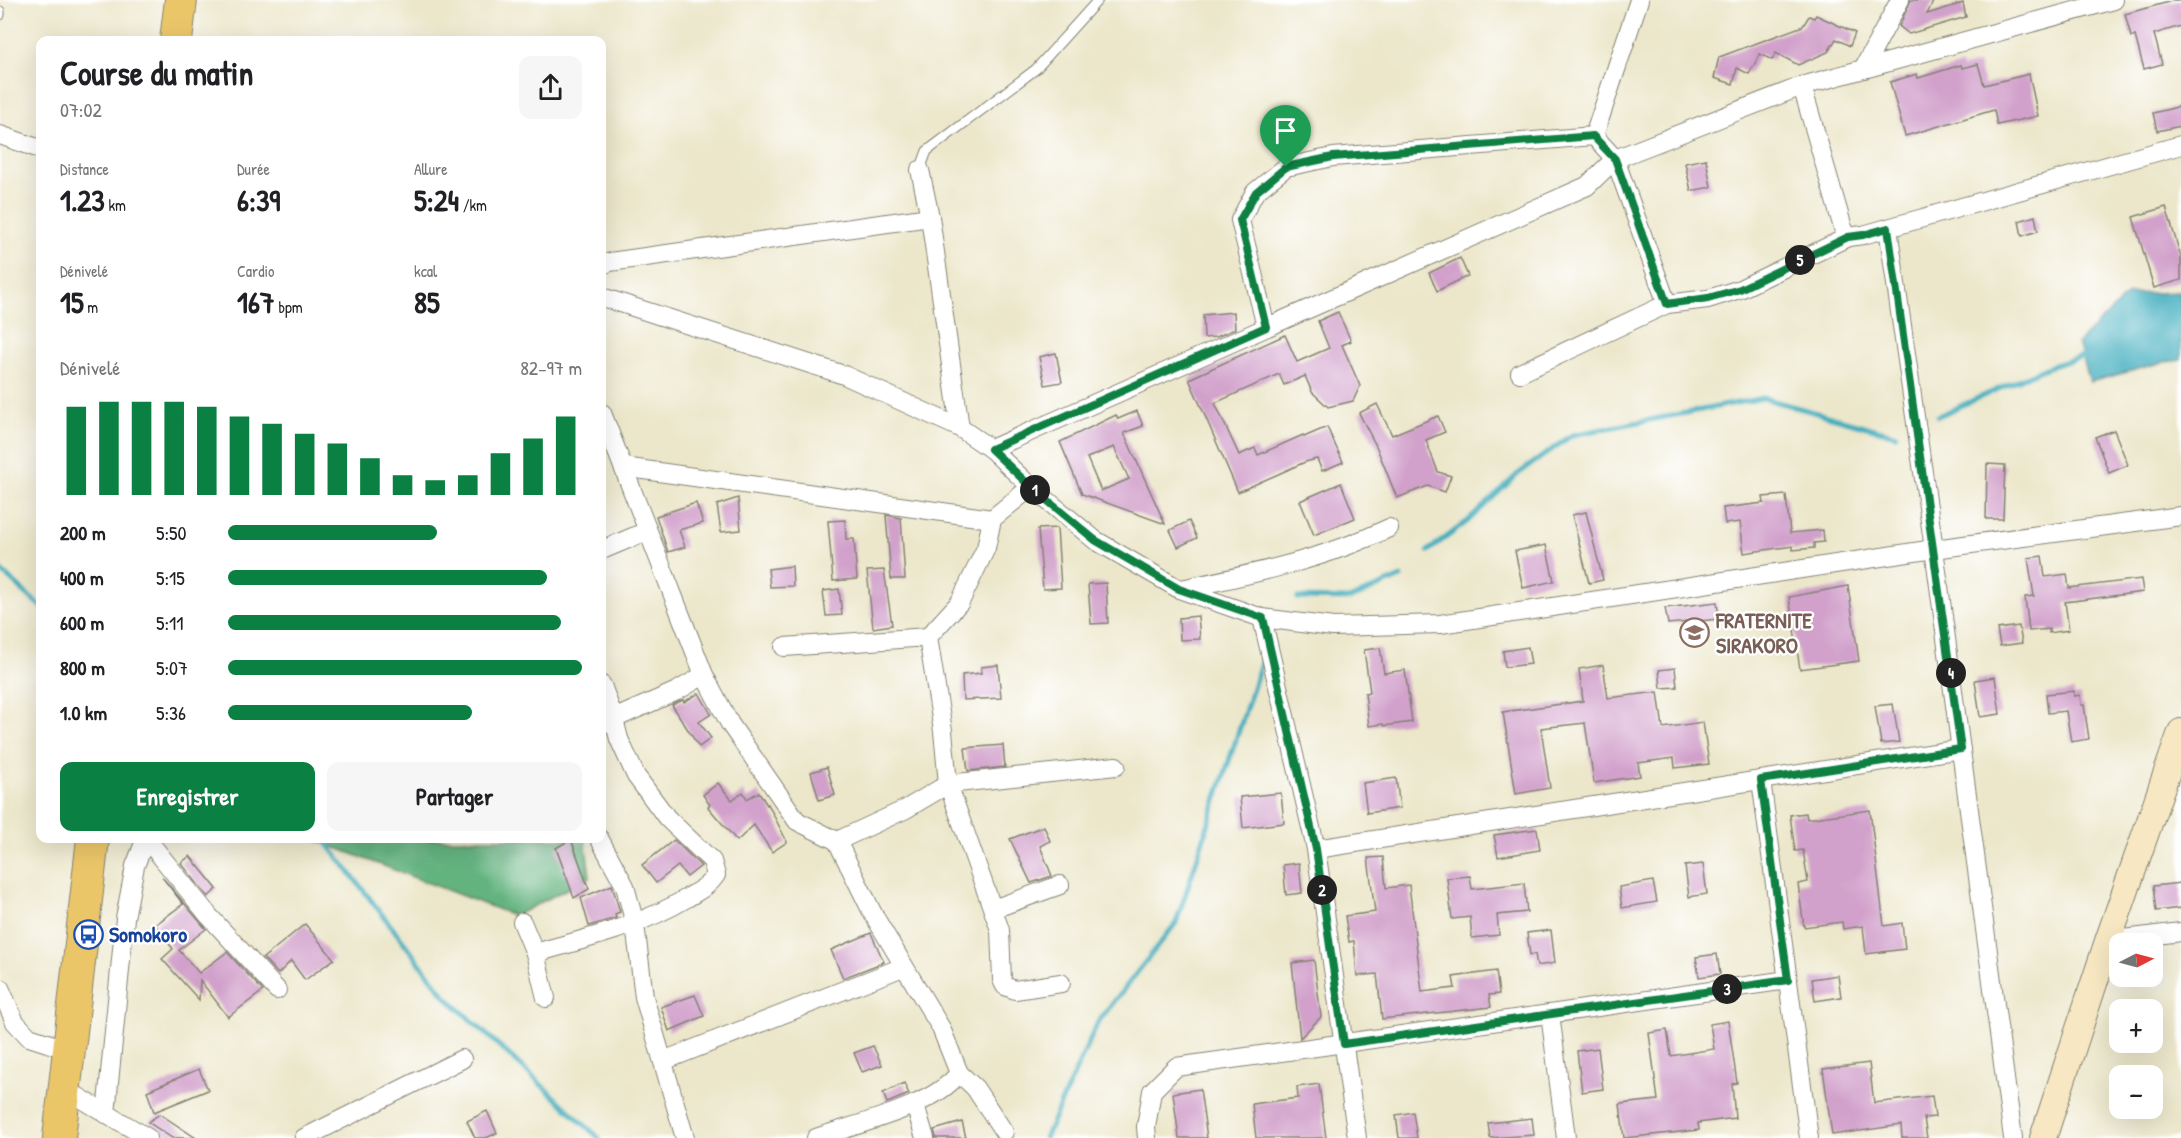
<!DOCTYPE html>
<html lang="fr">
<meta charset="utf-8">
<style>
:root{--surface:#fff;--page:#f6f6f6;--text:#202124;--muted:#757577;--accent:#0b8043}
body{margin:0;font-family:"Patrick Hand",sans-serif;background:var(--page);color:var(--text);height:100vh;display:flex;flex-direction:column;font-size:22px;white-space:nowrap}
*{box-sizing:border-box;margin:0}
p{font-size:20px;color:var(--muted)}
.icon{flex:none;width:33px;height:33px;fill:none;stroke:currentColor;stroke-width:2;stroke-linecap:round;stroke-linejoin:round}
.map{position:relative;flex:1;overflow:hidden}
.drawer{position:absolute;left:36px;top:36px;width:570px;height:807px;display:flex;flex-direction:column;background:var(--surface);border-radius:12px;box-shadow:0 6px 24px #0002}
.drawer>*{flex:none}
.needle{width:39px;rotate:84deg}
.fabs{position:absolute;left:2109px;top:933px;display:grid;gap:12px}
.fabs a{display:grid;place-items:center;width:54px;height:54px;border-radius:12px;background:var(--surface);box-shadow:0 6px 24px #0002;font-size:30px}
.pin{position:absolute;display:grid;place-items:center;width:51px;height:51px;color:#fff;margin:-62px -26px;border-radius:50% 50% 50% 0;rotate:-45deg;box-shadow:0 0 6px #0007}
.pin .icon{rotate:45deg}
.km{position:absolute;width:30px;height:30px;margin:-15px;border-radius:50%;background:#222;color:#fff;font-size:16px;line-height:30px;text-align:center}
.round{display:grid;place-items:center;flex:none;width:63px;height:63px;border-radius:12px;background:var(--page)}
.summary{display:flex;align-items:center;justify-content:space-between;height:102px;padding:0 24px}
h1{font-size:33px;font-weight:700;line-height:45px}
.figures{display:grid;grid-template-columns:repeat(3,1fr);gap:9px;height:102px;padding:6px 24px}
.figures div{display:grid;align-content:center}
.figures b{font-size:30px;font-weight:700}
.figures small{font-size:16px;font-weight:400}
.figures p{font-size:16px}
.chart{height:168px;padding:12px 24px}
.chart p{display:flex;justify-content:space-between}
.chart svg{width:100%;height:108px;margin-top:6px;stroke:var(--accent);stroke-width:6}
.cta{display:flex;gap:12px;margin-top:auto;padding:12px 24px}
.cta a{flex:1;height:69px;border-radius:12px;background:var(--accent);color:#fff;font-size:24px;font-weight:700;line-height:69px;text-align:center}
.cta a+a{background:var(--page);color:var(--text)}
ul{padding:0 24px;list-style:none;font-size:20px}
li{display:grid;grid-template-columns:96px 72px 1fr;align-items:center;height:45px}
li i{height:15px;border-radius:8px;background:var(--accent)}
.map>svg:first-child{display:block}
.forest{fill:#63b37f;stroke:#40684e;stroke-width:1.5}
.water{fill:#40adbe;stroke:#2e646d;stroke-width:1.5}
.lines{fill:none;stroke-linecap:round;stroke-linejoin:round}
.stream{stroke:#40adbe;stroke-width:5}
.building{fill:#d1a0cb;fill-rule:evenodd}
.lane-casing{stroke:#848274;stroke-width:11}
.street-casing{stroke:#848274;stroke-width:20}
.secondary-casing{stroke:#848274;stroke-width:28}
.highway-casing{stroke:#848274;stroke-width:34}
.lane{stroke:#fff;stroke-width:9}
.street{stroke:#fff;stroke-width:18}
.secondary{stroke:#f7e8c3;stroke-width:26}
.highway{stroke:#ebc669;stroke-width:32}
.route-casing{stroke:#fff;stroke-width:12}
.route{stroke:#0b8043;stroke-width:8}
.labels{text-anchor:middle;stroke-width:4.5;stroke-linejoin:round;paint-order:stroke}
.education-label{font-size:22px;font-weight:bold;fill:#785e54;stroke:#fff;text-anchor:start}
.transit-label{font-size:22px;font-weight:bold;fill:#164399;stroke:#fff;text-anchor:start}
</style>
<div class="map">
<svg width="2181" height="1138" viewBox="0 0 2181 1138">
<rect width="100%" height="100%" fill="#fff"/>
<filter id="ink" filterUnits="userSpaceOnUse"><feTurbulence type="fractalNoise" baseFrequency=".0167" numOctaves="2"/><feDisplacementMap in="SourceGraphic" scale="12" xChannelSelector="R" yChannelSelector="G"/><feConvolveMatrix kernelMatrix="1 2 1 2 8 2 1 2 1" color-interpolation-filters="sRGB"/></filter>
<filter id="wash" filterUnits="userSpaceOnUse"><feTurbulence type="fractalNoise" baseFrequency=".008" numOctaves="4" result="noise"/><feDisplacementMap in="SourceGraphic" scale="24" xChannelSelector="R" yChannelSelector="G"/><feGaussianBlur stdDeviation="1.35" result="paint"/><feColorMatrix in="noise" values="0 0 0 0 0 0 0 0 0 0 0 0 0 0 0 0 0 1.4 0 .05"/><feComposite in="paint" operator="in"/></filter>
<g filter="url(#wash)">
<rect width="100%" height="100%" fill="#ece7cb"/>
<polygon class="forest" points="313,839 585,839 590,877 515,916"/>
<polygon class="water" points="2181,292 2181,360 2164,362 2090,382 2078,343 2128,294"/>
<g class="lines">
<g class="stream">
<polyline points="1938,416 2048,367 2087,355"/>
<polyline points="1428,551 1468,521 1518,474 1572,435 1763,398 1896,435"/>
<polyline points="0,570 40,606"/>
<polyline points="1298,598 1350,599 1401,577"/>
<polyline points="323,838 446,997 599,1138"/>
<polyline points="1045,1138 1098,1022 1176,923 1264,654"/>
</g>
</g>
<g id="blocks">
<g class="building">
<polygon points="1911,0 1934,0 1927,14 1963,3 1966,17 1909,34 1899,26"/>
<polygon points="2176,0 2181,0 2181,26 2154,34 2162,64 2144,69 2135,36 2131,37 2125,14"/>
<polygon points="1816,15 1855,33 1850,46 1836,39 1828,52 1798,65 1776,53 1772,60 1760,54 1749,74 1737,68 1733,84 1714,78 1719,57 1803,26 1809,16 1814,18"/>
<polygon points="1978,64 1984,85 2029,74 2038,116 1997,125 1994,110 1905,136 1890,82 1917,74 1918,78 1961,65 1962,68"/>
<polygon points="2181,106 2181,126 2157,131 2153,113"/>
<polygon points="1706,159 1711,187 1691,191 1685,163"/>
<polygon points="2166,207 2181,257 2181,280 2154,288 2133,217"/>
<polygon points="2035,216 2038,231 2022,236 2019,221"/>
<polygon points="1460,258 1468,276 1437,291 1429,273"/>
<polygon points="1234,312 1235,329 1216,337 1204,338 1203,315"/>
<polygon points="1338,312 1351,341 1342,345 1360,386 1353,401 1328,407 1312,392 1305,376 1284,385 1279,374 1215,403 1239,455 1255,448 1258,455 1303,435 1304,437 1327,427 1343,462 1322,471 1317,459 1305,462 1238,492 1189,379 1285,335 1297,362 1329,348 1318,321"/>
<polygon points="1056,353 1062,382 1045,385 1039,357"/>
<polygon points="1377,404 1392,435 1438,416 1445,432 1426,440 1438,472 1451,476 1445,492 1428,486 1397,498 1377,448 1359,413"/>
<path d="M1137,411L1143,426L1124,433L1165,524L1082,494L1060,442L1116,415L1118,419ZM1114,447L1129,479L1101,491L1087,458Z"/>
<polygon points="2114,430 2128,465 2109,473 2095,437"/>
<polygon points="1987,464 2005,465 2003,519 1986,519"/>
<polygon points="1341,483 1355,518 1314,535 1300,501"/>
<polygon points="1786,495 1790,533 1823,530 1824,542 1814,543 1814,548 1793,550 1793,546 1744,553 1740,522 1725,524 1723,508 1764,503 1763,497"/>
<polygon points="738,498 741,530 721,532 717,505"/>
<polygon points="696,503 703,523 679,530 685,547 668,552 656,516"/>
<polygon points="1586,512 1603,580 1589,583 1572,515"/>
<polygon points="886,515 901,518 905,579 891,579"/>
<polygon points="845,520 846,539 854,539 857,579 833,581 828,521"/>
<polygon points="1189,521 1197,538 1178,547 1170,530"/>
<polygon points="1057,528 1061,588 1043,589 1038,529"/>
<polygon points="1546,545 1554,581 1523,588 1515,551"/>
<polygon points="2042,556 2045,577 2067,574 2069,588 2141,579 2143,592 2065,602 2069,630 2049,633 2049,629 2029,631 2025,597 2034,596 2028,558"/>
<polygon points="792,566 793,586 770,587 768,569"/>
<polygon points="884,570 892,625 873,628 867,571"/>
<polygon points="1106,583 1108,623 1091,624 1088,584"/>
<polygon points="1848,586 1859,661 1800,669 1789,597"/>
<polygon points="839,589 842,615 826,616 823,591"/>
<polygon points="1717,602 1719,619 1668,624 1665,608"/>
<polygon points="1198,616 1200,639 1180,640 1179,618"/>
<polygon points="2019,626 2022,643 2000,646 1997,629"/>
<polygon points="1528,647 1531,664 1505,667 1503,651"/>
<polygon points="1380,648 1384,673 1405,670 1412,722 1384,726 1383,724 1369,726 1365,693 1370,692 1364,650"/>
<polygon points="998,665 1001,698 963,700 962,675 981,673 981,667"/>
<polygon points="1603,665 1608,698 1658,692 1663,728 1703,722 1709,764 1675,768 1674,758 1638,763 1640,776 1594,783 1585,723 1541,728 1550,788 1516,794 1503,712 1583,701 1579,669"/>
<polygon points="1675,668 1677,687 1661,688 1659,670"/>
<polygon points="1995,677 2000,714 1980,717 1975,680"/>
<polygon points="2074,691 2074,696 2080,695 2081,705 2084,705 2089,739 2071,742 2066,711 2048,713 2046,694"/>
<polygon points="699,693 711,714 699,722 711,738 699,747 672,705 683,700 684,702"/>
<polygon points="1893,704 1899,742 1881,744 1875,706"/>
<polygon points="1003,745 1005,767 968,771 965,748"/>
<polygon points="827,767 835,795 819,800 811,772"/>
<polygon points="1396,778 1400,808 1367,813 1363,783"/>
<polygon points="718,783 732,800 743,792 747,799 759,792 767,805 768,804 787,842 772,852 754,825 737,841 708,807 710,805 703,795"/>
<polygon points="1281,793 1284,823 1243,828 1240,797"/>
<polygon points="1870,810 1884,926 1902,923 1905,949 1866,954 1863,926 1843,929 1842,922 1804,927 1798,884 1808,882 1803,850 1795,851 1790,815 1806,813 1807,819"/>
<polygon points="1044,826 1050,841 1040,846 1052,876 1031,883 1010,839"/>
<polygon points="1537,829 1540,850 1498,857 1494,835"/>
<polygon points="571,839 589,889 574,898 556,848"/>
<polygon points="674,840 701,866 687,877 678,866 656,883 642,865"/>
<polygon points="190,856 217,889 208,897 181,863"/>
<polygon points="1383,857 1386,888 1409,885 1422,992 1455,988 1453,977 1496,971 1499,994 1489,995 1491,1007 1382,1019 1377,974 1357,976 1354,941 1349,942 1345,916 1375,912 1368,858"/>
<polygon points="1299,863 1302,893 1286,895 1283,865"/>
<polygon points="1703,864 1707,894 1689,897 1685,866"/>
<polygon points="1470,876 1472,889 1524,883 1527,912 1497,915 1499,935 1472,938 1470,917 1452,919 1447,878"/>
<polygon points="162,877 206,929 179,950 199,973 227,952 263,991 228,1017 200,980 199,1000 162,959 173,949 155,925 183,904"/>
<polygon points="1653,881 1657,902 1622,908 1619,887"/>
<polygon points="2181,883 2181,908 2156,911 2153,886"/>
<polygon points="612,885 620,912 615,914 616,918 589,926 581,898"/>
<polygon points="305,924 334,959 305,980 291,961 278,974 263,958"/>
<polygon points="1551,930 1555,963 1537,966 1535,954 1530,955 1527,933"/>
<polygon points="871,933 884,962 843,978 831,950"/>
<polygon points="1717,954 1720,974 1699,977 1696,957"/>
<polygon points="1314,960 1321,1017 1300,1038 1292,963"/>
<polygon points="1838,975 1841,997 1815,1001 1812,979"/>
<polygon points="695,995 704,1016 669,1031 661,1007"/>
<polygon points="1728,1021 1737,1083 1732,1084 1735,1118 1698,1123 1699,1130 1624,1138 1620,1104 1658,1100 1649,1033 1667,1030 1671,1056 1714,1049 1710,1024"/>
<polygon points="873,1046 882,1065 862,1072 854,1053"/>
<polygon points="1598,1048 1603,1089 1582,1092 1577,1051"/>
<polygon points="1869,1063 1874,1103 1932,1096 1935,1117 1924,1118 1927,1138 1902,1138 1901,1125 1832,1135 1823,1069"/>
<polygon points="199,1069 208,1090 154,1112 147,1091"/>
<polygon points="904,1083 909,1094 887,1103 883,1093"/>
<polygon points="1319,1084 1326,1138 1256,1138 1252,1104 1298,1098 1297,1087"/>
<polygon points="1200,1089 1207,1138 1179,1138 1173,1093"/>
<polygon points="487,1111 497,1133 486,1138 475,1138 467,1121"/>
<polygon points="1413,1112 1417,1138 1399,1138 1396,1115"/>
<polygon points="160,1114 196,1138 172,1138 148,1122"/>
<polygon points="1532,1118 1534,1135 1490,1138 1488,1123"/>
<polygon points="962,1122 966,1138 936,1138 934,1130"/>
</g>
</g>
</g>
<g filter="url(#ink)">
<use href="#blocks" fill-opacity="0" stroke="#848274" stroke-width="1.5"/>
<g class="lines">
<defs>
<g id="lane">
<polyline points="0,11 0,15"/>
<polyline points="920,170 927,151 1036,69 1098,0"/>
</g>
<g id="street">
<polyline points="1863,69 1900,0"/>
<polyline points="1802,86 1843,228 1848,237 1863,235 2181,145"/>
<polyline points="0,135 40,149"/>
<polyline points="920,170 930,217 960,428"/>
<polyline points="1888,228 1934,549 2013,1138"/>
<polyline points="602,265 610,262 930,217"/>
<polyline points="602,297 844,375 960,428 991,449 1031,487 1095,540 1179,589 1262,618 1333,627 1440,624 1934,549 2181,516"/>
<polyline points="1667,304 1708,299 1740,289 1848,237"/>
<polyline points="1266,327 1240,220 1255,192 1286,167 1333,157 1594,136"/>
<polyline points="1520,373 1667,304 1615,159 1594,136 1639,0"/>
<polyline points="602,413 704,675 677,691 602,724"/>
<polyline points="991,449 1587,186 1615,159 1802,86 2114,0"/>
<polyline points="623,467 992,519"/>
<polyline points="602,550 647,531"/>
<path d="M1181,589C1252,574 1323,560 1389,528"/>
<polyline points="1262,618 1316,849 1357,1138"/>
<polyline points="784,647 928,637"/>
<path d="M704,675L730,724L797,821L837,841L873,914L941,1028L959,1073C934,1107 856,1124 816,1138"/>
<polyline points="1761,780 1809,1138"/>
<polyline points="146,838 209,916 277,990"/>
<polyline points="599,838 625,886 635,924 644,997 685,1138"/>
<polyline points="837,841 906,809 948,784 943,731 928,637 960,602 986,548 992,519 1031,487"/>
<polyline points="1316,849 1961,749"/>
<polyline points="993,909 1060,885"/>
<polyline points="522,922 535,953 546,998"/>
<polyline points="2108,941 2181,932"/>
<path d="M535,953C588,938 639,927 687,898C698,891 709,886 716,875L712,861L667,818L636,776L619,739L614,719L602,685"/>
<polyline points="1061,983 1015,990 1005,986 1002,980 1000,930 948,784 1116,766"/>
<polyline points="0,988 15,1022 29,1037 69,1050"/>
<polyline points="1550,1014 1566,1138"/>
<polyline points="663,1061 903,967"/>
<polyline points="959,1073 975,1088 1004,1132"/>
<polyline points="65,1089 148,1138"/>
<polyline points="915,1105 925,1138"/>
<polyline points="106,1114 125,918 135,866 146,838"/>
<polyline points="304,1138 462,1059"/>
<polyline points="1147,1138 1146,1127 1152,1091 1176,1067 1788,980"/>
</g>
<polyline id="secondary" points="2043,1138 2108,941 2181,732"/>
<g id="highway">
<polyline points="176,40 181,0"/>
<polyline points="59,1138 93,838"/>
</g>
</defs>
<use href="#lane" class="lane-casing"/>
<use href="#street" class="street-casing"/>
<use href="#secondary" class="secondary-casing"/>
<use href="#highway" class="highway-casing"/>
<use href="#lane" class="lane"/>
<use href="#street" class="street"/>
<use href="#secondary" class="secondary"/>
<use href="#highway" class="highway"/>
</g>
</g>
<g class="lines" filter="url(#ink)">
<defs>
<polygon id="route" points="1593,136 1615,159 1667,304 1708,298 1740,289 1848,237 1863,235 1888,228 1961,749 1761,780 1788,980 1344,1044 1316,849 1263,618 1179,589 1095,540 1031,487 991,449 1266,327 1240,220 1256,192 1286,167 1333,157"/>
</defs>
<use href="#route" class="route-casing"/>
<use href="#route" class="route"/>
</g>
<defs>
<symbol id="school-ring" viewBox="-11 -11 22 22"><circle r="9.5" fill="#fff" stroke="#8d6e63" stroke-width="1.5"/><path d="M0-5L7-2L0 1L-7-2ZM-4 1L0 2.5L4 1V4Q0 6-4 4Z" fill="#8d6e63"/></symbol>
<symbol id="bus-ring" viewBox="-11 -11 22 22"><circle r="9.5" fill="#fff" stroke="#1a4fb4" stroke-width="1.5"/><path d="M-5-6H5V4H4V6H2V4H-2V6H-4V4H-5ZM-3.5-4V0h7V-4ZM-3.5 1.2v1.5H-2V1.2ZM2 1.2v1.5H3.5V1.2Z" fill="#1a4fb4"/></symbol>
</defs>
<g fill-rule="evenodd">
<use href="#school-ring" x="1678" y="616" width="33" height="33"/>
<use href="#bus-ring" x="72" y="918" width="33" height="33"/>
</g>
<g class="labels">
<g class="education-label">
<text x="1716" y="628">FRATERNITE<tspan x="1716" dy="25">SIRAKORO</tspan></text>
</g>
<g class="transit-label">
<text x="109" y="942">Somokoro</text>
</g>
</g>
</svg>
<div class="fabs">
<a><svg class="needle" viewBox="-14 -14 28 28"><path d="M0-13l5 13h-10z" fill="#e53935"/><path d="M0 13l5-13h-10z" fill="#757577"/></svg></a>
<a>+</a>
<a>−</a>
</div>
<div class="pin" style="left:1286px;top:167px;background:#1e9e55"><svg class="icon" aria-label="arrive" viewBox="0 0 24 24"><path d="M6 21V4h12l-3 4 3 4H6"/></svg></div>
<b class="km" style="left:1035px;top:490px">1</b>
<b class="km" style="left:1322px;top:890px">2</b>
<b class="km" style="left:1727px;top:989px">3</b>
<b class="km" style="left:1951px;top:673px">4</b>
<b class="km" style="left:1800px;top:260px">5</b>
<section class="drawer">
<div class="summary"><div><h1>Course du matin</h1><p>07:02</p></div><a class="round"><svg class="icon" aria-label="share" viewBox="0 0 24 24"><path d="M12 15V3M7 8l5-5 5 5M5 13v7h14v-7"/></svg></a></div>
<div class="figures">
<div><p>Distance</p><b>1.23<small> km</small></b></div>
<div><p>Durée</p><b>6:39</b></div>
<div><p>Allure</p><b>5:24<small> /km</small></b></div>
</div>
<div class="figures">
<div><p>Dénivelé</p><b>15<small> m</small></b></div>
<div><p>Cardio</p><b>167<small> bpm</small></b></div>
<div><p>kcal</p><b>85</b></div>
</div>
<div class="chart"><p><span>Dénivelé</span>82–97 m</p>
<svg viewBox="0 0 160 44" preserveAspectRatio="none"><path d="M5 44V8M15 44V6M25 44V6M35 44V6M45 44V8M55 44V12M65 44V15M75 44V19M85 44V23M95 44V29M105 44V36M115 44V38M125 44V36M135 44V27M145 44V21M155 44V12"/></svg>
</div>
<ul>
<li><b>200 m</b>5:50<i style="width:59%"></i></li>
<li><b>400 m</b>5:15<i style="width:90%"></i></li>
<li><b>600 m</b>5:11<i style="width:94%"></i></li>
<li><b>800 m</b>5:07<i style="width:100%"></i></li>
<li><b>1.0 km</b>5:36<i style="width:69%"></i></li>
</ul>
<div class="cta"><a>Enregistrer</a><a>Partager</a></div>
</section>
</div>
